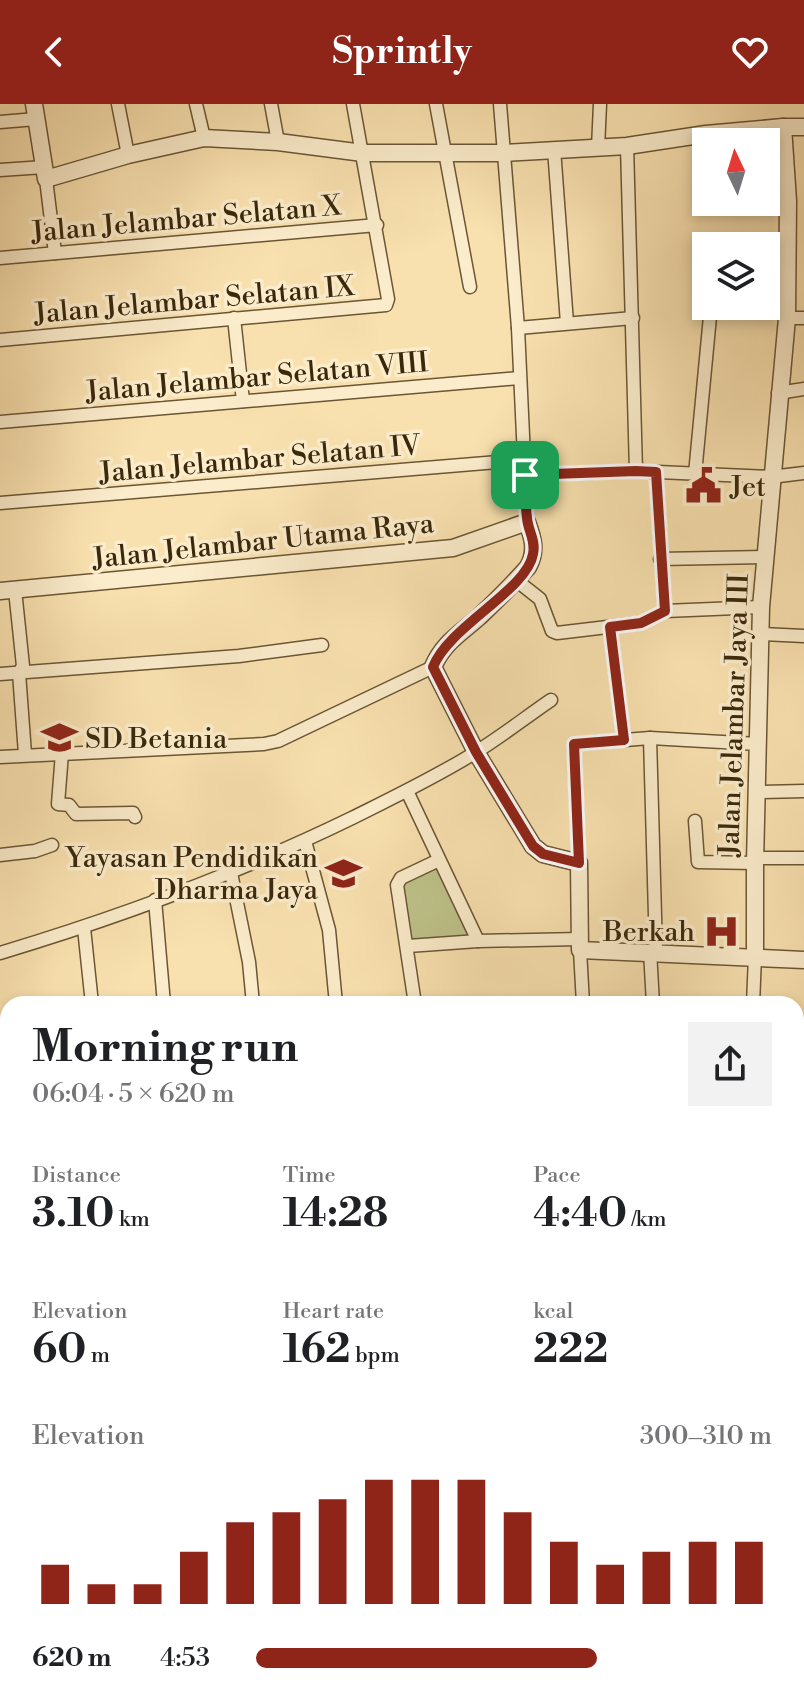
<!DOCTYPE html>
<meta charset="utf-8">
<style>
:root{--surface:#fff;--page:#f2f2f2;--text:#202124;--muted:#757577;--accent:#8f2418}
body{margin:0;font-family:"Libre Bodoni",serif;background:var(--page);color:var(--text);height:100vh;display:flex;flex-direction:column;font-size:30px;white-space:nowrap}
*{box-sizing:border-box;margin:0}
p{font-size:26px;color:var(--muted)}
.icon{flex:none;width:44px;height:44px;fill:none;stroke:currentColor;stroke-width:2;stroke-linecap:round;stroke-linejoin:round}
.map{position:relative;flex:1;overflow:hidden}
.sheet{position:absolute;left:0px;top:892px;width:804px;height:710px;display:flex;flex-direction:column;background:var(--surface);border-radius:24px 24px 0 0;box-shadow:0 4px 12px #0003}
.sheet>*{flex:none}
.needle{width:52px;rotate:356deg}
.fabs{position:absolute;left:692px;top:24px;display:grid;gap:16px}
.fabs a{display:grid;place-items:center;width:88px;height:88px;border-radius:0px;background:var(--surface);box-shadow:0 4px 12px #0003;font-size:40px}
.pin{position:absolute;display:grid;place-items:center;width:68px;height:68px;color:#fff;margin:-34px;border-radius:16px;box-shadow:0 4px 12px #0006}
.round{display:grid;place-items:center;flex:none;width:84px;height:84px;border-radius:0px;background:var(--page)}
.headline{display:flex;align-items:center;justify-content:space-between;height:136px;padding:0 32px}
h1{font-size:44px;font-weight:700;line-height:60px}
.figures{display:grid;grid-template-columns:repeat(3,1fr);gap:12px;height:136px;padding:8px 32px}
.figures div{display:grid;align-content:center}
.figures b{font-size:40px;font-weight:700}
.figures small{font-size:22px;font-weight:400}
.figures p{font-size:22px}
.chart{height:224px;padding:16px 32px}
.chart p{display:flex;justify-content:space-between}
.chart svg{width:100%;height:144px;margin-top:8px;stroke:var(--accent);stroke-width:6}
ul{padding:0 32px;list-style:none;font-size:26px}
li{display:grid;grid-template-columns:128px 96px 1fr;align-items:center;height:60px}
li i{height:20px;border-radius:10px;background:var(--accent)}
header{display:flex;justify-content:space-between;align-items:center;height:104px;padding:0 32px;background:var(--accent);color:#fff;font-size:36px;font-weight:700}
.map>svg:first-child{display:block}
.green{fill:#bec28a;stroke:#7c754b;stroke-width:2}
.lines{fill:none;stroke-linecap:round;stroke-linejoin:round}
.minor-casing{stroke:#6a5635;stroke-width:15}
.tertiary-casing{stroke:#6a5635;stroke-width:19}
.minor{stroke:#fbeccb;stroke-width:12}
.tertiary{stroke:#fbeccb;stroke-width:16}
.route-casing{stroke:#fff;stroke-width:16}
.route{stroke:#8f2418;stroke-width:10}
.labels{text-anchor:middle;stroke-width:7;stroke-linejoin:round;paint-order:stroke}
.street-label{font-size:28px;fill:#3b280c;stroke:#fbeccb}
.poi-label{font-size:28px;fill:#3b280c;stroke:#fbeccb;text-anchor:start}
</style>
<header><svg class="icon" aria-label="back" viewBox="0 0 24 24"><path d="M15 5l-7 7 7 7"/></svg>Sprintly<svg class="icon" aria-label="heart" viewBox="0 0 24 24"><path d="M12 20l-8-8c-3-5 5-10 8-4 3-6 11-1 8 4z"/></svg></header>
<div class="map">
<svg width="804" height="1601" viewBox="0 0 804 1601">
<rect width="100%" height="100%" fill="#f9e1af"/>
<filter id="stains"><feTurbulence type="fractalNoise" baseFrequency=".0025" numOctaves="4"/><feColorMatrix values="0 0 0 0 .2 0 0 0 0 .09 0 0 0 0 .02 0 0 0 .5 -.17"/></filter>
<radialGradient id="worn" r=".72"><stop offset=".6" stop-color="#630" stop-opacity="0"/><stop offset="1" stop-color="#630" stop-opacity=".3"/></radialGradient>
<polygon class="green" points="440,759 472,833 412,839 398,777"/>
<g class="lines">
<defs>
<g id="minor">
<polyline points="118,0 128,51"/>
<polyline points="196,0 204,34"/>
<polyline points="271,0 278,38"/>
<polyline points="436,0 470,183"/>
<polyline points="500,0 518,224 527,418"/>
<polyline points="0,18 36,15"/>
<polyline points="627,42 636,367"/>
<polyline points="598,44 600,0"/>
<polyline points="554,45 567,219"/>
<polyline points="0,66 44,63"/>
<polyline points="46,75 55,149"/>
<polyline points="0,154 377,121"/>
<polyline points="234,214 243,297"/>
<polyline points="787,214 804,214"/>
<polyline points="518,224 633,214"/>
<polyline points="0,236 386,201 388,195 353,0"/>
<polyline points="778,289 804,285"/>
<polyline points="0,318 519,274"/>
<polyline points="656,368 665,507"/>
<polyline points="695,370 711,202"/>
<polyline points="525,371 636,367 771,373 804,369"/>
<polyline points="0,399 523,356"/>
<polyline points="660,455 764,453"/>
<polyline points="516,476 540,495 552,527 557,529 641,519 665,507 761,503"/>
<polyline points="15,486 23,562 19,569 25,650"/>
<polyline points="610,523 624,636"/>
<polyline points="761,530 804,532"/>
<polyline points="0,570 239,552 322,541"/>
<polyline points="650,634 656,847"/>
<polyline points="62,649 58,700 69,701 76,710 133,709 135,713"/>
<polyline points="0,653 264,640 278,637 433,563"/>
<polyline points="407,687 478,837"/>
<polyline points="757,688 804,687"/>
<polyline points="695,717 698,758 755,759"/>
<polyline points="305,737 329,826 336,900"/>
<polyline points="0,751 35,747 52,741"/>
<polyline points="755,754 804,754"/>
<polyline points="579,759 574,640 650,634 758,640"/>
<polyline points="231,769 249,858 253,900"/>
<polyline points="155,796 164,900"/>
<polyline points="84,824 92,900"/>
<polyline points="408,842 478,837 580,835"/>
<polyline points="580,846 583,900"/>
<polyline points="650,847 653,900"/>
<path d="M0,849C120,813 239,769 352,714C394,693 436,673 476,648C502,632 526,613 551,596"/>
<polyline points="415,900 397,781 401,774 439,756"/>
<polyline points="753,900 755,852"/>
<polyline points="0,941 8,941"/>
<polyline points="0,1003 8,1003"/>
<polyline points="796,1055 804,1055"/>
<polyline points="0,1064 8,1064"/>
<polyline points="0,1126 8,1126"/>
<polyline points="0,1190 8,1190"/>
<polyline points="796,1274 804,1077"/>
<polyline points="0,1280 8,1280"/>
<polyline points="0,1300 8,1300"/>
<polyline points="0,1397 8,1397"/>
<polyline points="796,1401 804,1402"/>
<polyline points="0,1465 8,1465"/>
<polyline points="796,1479 804,1480"/>
<polyline points="0,1536 8,1536"/>
<polyline points="796,1571 804,1571"/>
<polyline points="132,1594 140,1601"/>
<polyline points="594,1594 596,1601"/>
<polyline points="781,1594 781,1601"/>
<polyline points="176,1601 182,1594"/>
<polyline points="276,1601 281,1594"/>
<polyline points="429,1601 430,1594"/>
</g>
<g id="tertiary">
<polyline points="34,0 46,75 128,51 204,34 278,38 363,49 503,49 627,42 706,30 783,23 804,23"/>
<path d="M0,487L453,444L527,418C533,434 537,447 528,463C513,480 496,497 479,513C460,530 443,539 433,563L476,648L533,742L543,750L579,759L580,846L804,856"/>
<polyline points="755,852 755,759 761,503 787,214 788,97 783,23"/>
</g>
</defs>
<use href="#minor" class="minor-casing"/>
<use href="#tertiary" class="tertiary-casing"/>
<use href="#minor" class="minor"/>
<use href="#tertiary" class="tertiary"/>
</g>
<g class="lines">
<defs>
<path id="route" d="M636,367L656,368L665,507L641,519L610,523L624,636L574,640L579,759L543,750L533,742L476,648L433,563C449,522 527,486 533,450C536,436 528,427 527,414C525,400 526,385 525,371Z"/>
</defs>
<use href="#route" class="route-casing"/>
<use href="#route" class="route"/>
</g>
<defs>
<symbol id="civic-bare" viewBox="-9 -9 18 18"><path d="M-.6-6.5H3V-4.5H.6V-3L4-1V1h2V6H-6V1h2V-1L-.6-3ZM-1.2 2.5V6h2.4V2.5Z" fill="#8f2418" stroke="#fbeccb" stroke-width="2.5" paint-order="stroke"/></symbol>
<symbol id="school-bare" viewBox="-9 -9 18 18"><path d="M0-5L7-2L0 1L-7-2ZM-4 1L0 2.5L4 1V4Q0 6-4 4Z" fill="#8f2418" stroke="#fbeccb" stroke-width="2.5" paint-order="stroke"/></symbol>
<symbol id="hospital-bare" viewBox="-9 -9 18 18"><path d="M-5-5h3v3.5h4V-5h3V5h-3V1.5h-4V5h-3Z" fill="#8f2418" stroke="#fbeccb" stroke-width="2.5" paint-order="stroke"/></symbol>
</defs>
<g fill-rule="evenodd">
<use href="#civic-bare" x="678" y="356" width="51" height="51"/>
<use href="#school-bare" x="34" y="608" width="51" height="51"/>
<use href="#school-bare" x="318" y="744" width="51" height="51"/>
<use href="#hospital-bare" x="696" y="802" width="51" height="51"/>
</g>
<g class="labels">
<g class="street-label">
<text transform="translate(186 114) rotate(-5)" y="10">Jalan Jelambar Selatan X</text>
<text transform="translate(194 195) rotate(-5)" y="10">Jalan Jelambar Selatan IX</text>
<text transform="translate(257 272) rotate(-5)" y="10">Jalan Jelambar Selatan VIII</text>
<text transform="translate(260 354) rotate(-5)" y="10">Jalan Jelambar Selatan IV</text>
<text transform="translate(263 436) rotate(-6)" y="10">Jalan Jelambar Utama Raya</text>
<text transform="translate(733 611) rotate(-88)" y="10">Jalan Jelambar Jaya III</text>
</g>
<g class="poi-label">
<text x="730" y="392">Jet</text>
<text x="85" y="644">SD Betania</text>
<text x="318" y="763" text-anchor="end">Yayasan Pendidikan<tspan x="318" dy="32">Dharma Jaya</tspan></text>
<text x="695" y="837" text-anchor="end">Berkah</text>
</g>
</g>
<rect width="100%" height="100%" filter="url(#stains)"/>
<rect width="100%" height="100%" fill="url(#worn)"/>
</svg>
<div class="fabs">
<a><svg class="needle" viewBox="-14 -14 28 28"><path d="M0-13l5 13h-10z" fill="#e53935"/><path d="M0 13l5-13h-10z" fill="#757577"/></svg></a>
<a><svg class="icon" aria-label="layers" viewBox="0 0 24 24"><path d="M12 4l9 5-9 5-9-5zM3 14l9 5 9-5"/></svg></a>
</div>
<div class="pin" style="left:525px;top:371px;background:#1e9e55"><svg class="icon" aria-label="arrive" viewBox="0 0 24 24"><path d="M6 21V4h12l-3 4 3 4H6"/></svg></div>
<section class="sheet">
<div class="headline"><div><h1>Morning run</h1><p>06:04 · 5 × 620 m</p></div><a class="round"><svg class="icon" aria-label="share" viewBox="0 0 24 24"><path d="M12 15V3M7 8l5-5 5 5M5 13v7h14v-7"/></svg></a></div>
<div class="figures">
<div><p>Distance</p><b>3.10<small> km</small></b></div>
<div><p>Time</p><b>14:28</b></div>
<div><p>Pace</p><b>4:40<small> /km</small></b></div>
</div>
<div class="figures">
<div><p>Elevation</p><b>60<small> m</small></b></div>
<div><p>Heart rate</p><b>162<small> bpm</small></b></div>
<div><p>kcal</p><b>222</b></div>
</div>
<div class="chart"><p><span>Elevation</span>300–310 m</p>
<svg viewBox="0 0 160 44" preserveAspectRatio="none"><path d="M5 44V32M15 44V38M25 44V38M35 44V28M45 44V19M55 44V16M65 44V12M75 44V6M85 44V6M95 44V6M105 44V16M115 44V25M125 44V32M135 44V28M145 44V25M155 44V25"/></svg>
</div>
<ul>
<li><b>620 m</b>4:53<i style="width:66%"></i></li>
</ul>
</section>
</div>
